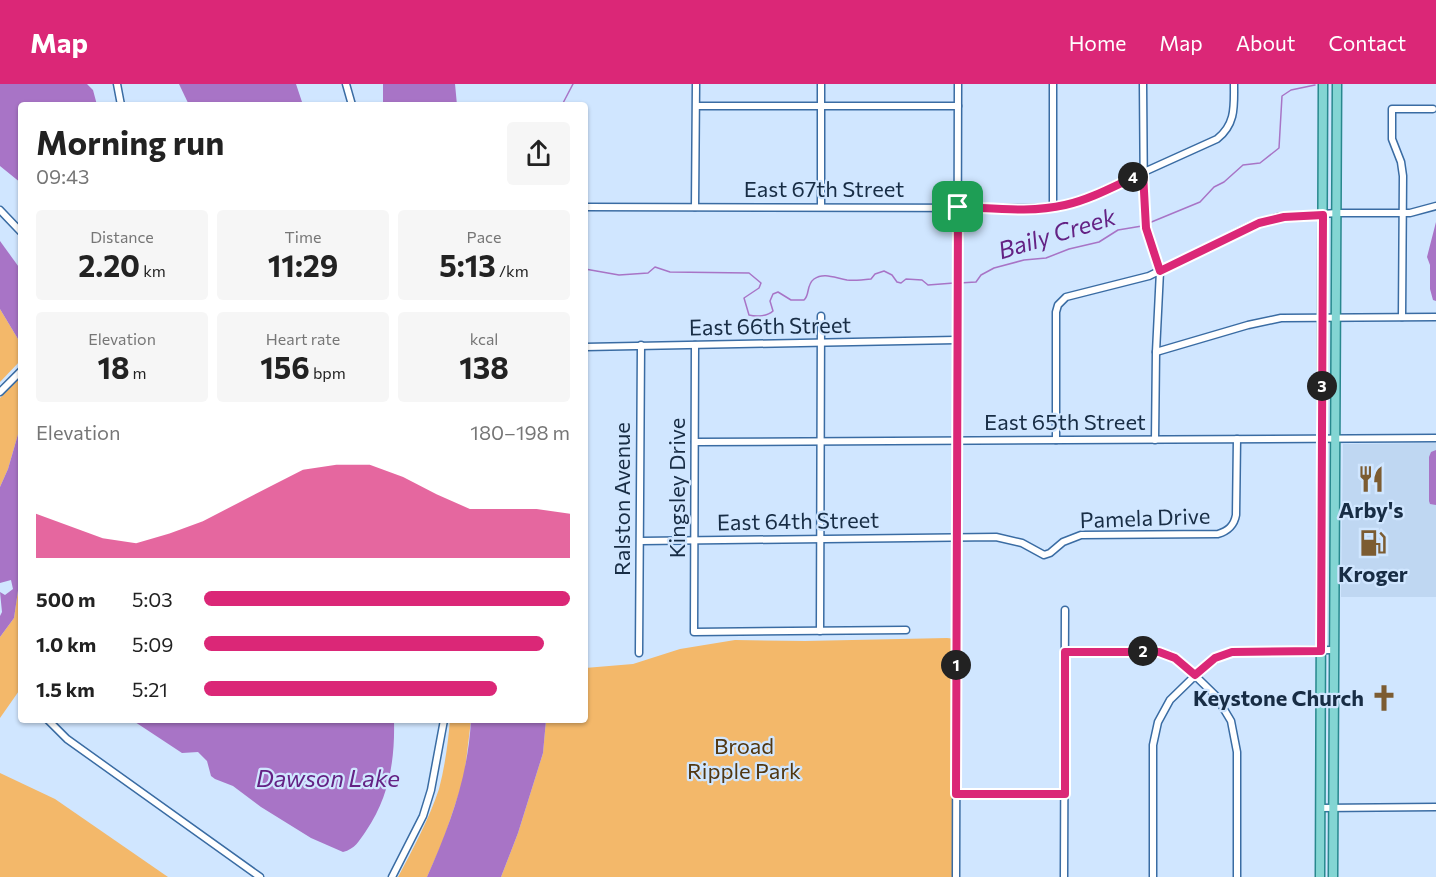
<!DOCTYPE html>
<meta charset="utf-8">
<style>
:root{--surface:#fff;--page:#f6f6f6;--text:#222;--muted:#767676;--accent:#db2777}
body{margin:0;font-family:Commissioner,sans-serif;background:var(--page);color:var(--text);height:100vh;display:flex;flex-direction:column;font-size:22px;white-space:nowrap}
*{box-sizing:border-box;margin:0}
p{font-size:20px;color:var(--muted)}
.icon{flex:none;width:33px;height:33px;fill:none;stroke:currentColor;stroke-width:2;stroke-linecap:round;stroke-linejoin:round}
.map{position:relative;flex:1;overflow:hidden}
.side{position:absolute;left:18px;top:18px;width:570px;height:621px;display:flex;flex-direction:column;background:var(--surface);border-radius:6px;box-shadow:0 2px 4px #0004}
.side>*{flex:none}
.pin{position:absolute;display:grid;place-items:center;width:51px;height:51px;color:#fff;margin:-26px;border-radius:12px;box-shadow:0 3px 9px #0006}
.km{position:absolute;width:30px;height:30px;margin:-15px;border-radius:50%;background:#222;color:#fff;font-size:16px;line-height:30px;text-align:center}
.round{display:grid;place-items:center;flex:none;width:63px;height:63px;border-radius:6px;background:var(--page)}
.summary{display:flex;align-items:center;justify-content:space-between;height:102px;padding:0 18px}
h1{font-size:33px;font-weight:700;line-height:45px}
.metrics{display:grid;grid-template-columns:repeat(3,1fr);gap:9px;height:102px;padding:6px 18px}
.metrics div{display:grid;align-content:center;border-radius:6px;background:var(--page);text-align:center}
.metrics b{font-size:30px;font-weight:700}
.metrics small{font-size:16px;font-weight:400}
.metrics p{font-size:16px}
.chart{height:168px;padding:12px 18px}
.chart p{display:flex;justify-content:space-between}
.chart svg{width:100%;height:108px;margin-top:6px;fill:var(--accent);opacity:.7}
ul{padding:0 18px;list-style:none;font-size:20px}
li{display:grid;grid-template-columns:96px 72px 1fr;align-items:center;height:45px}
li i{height:15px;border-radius:8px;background:var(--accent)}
header{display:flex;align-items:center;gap:36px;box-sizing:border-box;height:84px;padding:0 30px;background:var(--accent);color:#fff}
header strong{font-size:28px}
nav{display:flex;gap:33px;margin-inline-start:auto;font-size:21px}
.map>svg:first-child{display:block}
.built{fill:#bfd7f2}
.green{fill:#f3b86a}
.water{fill:#a874c6}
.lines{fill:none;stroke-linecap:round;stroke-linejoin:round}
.stream{stroke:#a874c6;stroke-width:1.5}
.minor-casing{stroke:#3a6ca3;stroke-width:9}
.major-casing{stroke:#28888e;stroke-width:11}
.minor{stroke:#fff;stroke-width:6}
.major{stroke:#83d5d3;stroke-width:8}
.route-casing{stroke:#fff;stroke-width:12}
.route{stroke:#db2777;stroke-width:8}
.labels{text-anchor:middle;stroke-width:4.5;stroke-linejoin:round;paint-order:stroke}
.street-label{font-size:22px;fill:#182d45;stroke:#d0e6ff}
.poi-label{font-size:22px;font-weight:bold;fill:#182d45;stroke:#d0e6ff}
.park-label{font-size:22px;fill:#513711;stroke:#d0e6ff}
.water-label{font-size:24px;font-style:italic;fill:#642284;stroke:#d0e6ff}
</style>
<header>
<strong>Map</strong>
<nav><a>Home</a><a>Map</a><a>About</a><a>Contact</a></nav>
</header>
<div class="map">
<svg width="1436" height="793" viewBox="0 0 1436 793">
<rect width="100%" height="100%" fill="#d0e6ff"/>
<polygon class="built" points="1436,359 1436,513 1341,513 1343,360"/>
<g class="green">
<polygon points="0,225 21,260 21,276 0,298"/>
<polygon points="21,293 21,340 8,385 0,403 0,314"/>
<polygon points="21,486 21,604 0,634 0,553 14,534"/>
<polygon points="947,554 956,555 956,793 501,793 518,749 543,669 546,636 585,636 585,584 633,580 680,565 735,556 805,557"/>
<path d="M450,636H471L464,694L443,757L427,793H398C413,765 429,735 439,705C445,682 448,659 450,636Z"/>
<polygon points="0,689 55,715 168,793 0,793"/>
</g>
<g class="water">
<polygon points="0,0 87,0 93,6 97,21 21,21 21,99 0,82"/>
<polygon points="179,0 296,0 303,21 189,21"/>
<polygon points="383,0 455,0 457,21 383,21"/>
<polygon points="1436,138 1436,217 1433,216 1430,205 1430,181 1427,173"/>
<polygon points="0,157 21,186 21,260 0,225"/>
<polygon points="21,340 21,486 14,534 0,553 0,532 2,528 0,508 5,511 13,505 11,496 0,499 0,403 8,385"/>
<polygon points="1436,366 1436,421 1430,420 1429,417 1429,373 1431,368"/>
<path d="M132,636H394C395,677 389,713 366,747C359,757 355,765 343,768L311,754L261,723L233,702L215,695L211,692L207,677L198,668L182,669Z"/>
<path d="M471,636H546L543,669L518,749L501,793H427C450,741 468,693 471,636Z"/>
</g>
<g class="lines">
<g class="stream">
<polyline points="562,21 573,0"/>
<polyline points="1149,139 1200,118 1214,103 1224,98 1243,81 1260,79 1279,64 1282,12 1291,6 1315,1"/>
<path d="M585,185L619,191L648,189L655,183L670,188L749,189L761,199L759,204L744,214L749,231C757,233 768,232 773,227L770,217L773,210L778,208L791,216H804C810,211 806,201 814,195C824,188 835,194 847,196C854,197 863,196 871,195L875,190L884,187L892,191L897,198L901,199L906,195L922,196L928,201L954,199"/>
<polyline points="959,199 976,198 981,191 994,184 1024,176 1046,174 1069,165 1099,158 1118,146 1142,142"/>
</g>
<defs>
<g id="minor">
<polyline points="117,0 121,21"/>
<polyline points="346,0 352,21"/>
<polyline points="1143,0 1144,124 1146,144 1160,187 1156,268 1155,356"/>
<polyline points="697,22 958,22"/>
<path d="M585,123L1041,124L1064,121L1082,116L1217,55C1236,40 1234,22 1234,0"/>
<polyline points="695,123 696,0"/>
<polyline points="821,123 821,0"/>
<polyline points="1053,123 1053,0"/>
<polyline points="0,126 21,148"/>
<polyline points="1402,233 1403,92 1401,78 1392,55 1392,25 1433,25"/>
<polyline points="695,261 694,548 906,546"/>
<polyline points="585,263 956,256"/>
<polyline points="1156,268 1248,241 1281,234 1436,233"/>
<polyline points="0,308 21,287"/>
<polyline points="1056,356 1056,228 1058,221 1066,213 1149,192 1252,141 1278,133 1337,129 1410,129 1436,122"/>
<polyline points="695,358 1436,354"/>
<path d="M641,457L996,453L1022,459L1044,471L1050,469L1063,458L1081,451L1218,450C1228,447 1234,442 1236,431L1237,355"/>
<polyline points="820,547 821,232"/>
<polyline points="1065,568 1153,567 1170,571 1180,577 1216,612 1231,637 1237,668 1237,793"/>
<polyline points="639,569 641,261"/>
<polyline points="48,636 67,655 260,793"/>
<polyline points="956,710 1065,710"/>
<polyline points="1320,724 1436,723"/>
<polyline points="392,793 423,732 431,706 444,636"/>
<polyline points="956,793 958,0"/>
<polyline points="1064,793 1065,526"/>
<polyline points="1153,793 1153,661 1158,638 1170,616 1207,580 1223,571 1241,567 1334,566"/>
</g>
<g id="major">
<polyline points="1320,793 1323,0"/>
<polyline points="1333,793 1337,0"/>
</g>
</defs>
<use href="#minor" class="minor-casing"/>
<use href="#major" class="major-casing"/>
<use href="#minor" class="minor"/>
<use href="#major" class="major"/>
</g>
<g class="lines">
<defs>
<path id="route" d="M1143,89L1146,144L1160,187L1259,139L1284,133L1323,131L1321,567L1232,568L1215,574L1195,591L1175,574L1159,568H1065V710H956L958,123C992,124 1031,129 1065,121C1092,115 1118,100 1143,89Z"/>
</defs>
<use href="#route" class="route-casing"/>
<use href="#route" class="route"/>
</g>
<defs>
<symbol id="restaurant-bare" viewBox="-9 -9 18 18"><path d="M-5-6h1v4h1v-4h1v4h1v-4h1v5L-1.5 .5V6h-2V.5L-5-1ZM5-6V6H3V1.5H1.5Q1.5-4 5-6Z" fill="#7c5c32" stroke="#d0e6ff" stroke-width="2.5" paint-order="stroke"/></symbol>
<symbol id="fuel-bare" viewBox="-9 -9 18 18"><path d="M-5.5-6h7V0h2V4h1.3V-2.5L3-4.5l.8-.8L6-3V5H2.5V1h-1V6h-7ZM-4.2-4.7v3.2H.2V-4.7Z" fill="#7c5c32" stroke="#d0e6ff" stroke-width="2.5" paint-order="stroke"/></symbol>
<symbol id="church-bare" viewBox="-9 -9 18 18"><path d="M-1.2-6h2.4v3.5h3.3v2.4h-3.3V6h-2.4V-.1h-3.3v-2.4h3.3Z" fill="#7c5c32" stroke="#d0e6ff" stroke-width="2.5" paint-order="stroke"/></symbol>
</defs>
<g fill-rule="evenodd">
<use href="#restaurant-bare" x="1352" y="376" width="38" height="38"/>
<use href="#fuel-bare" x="1354" y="440" width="38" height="38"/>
<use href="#church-bare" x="1365" y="595" width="38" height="38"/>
</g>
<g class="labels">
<g class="street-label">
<text x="824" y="113">East 67th Street</text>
<text transform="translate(770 242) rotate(-1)" y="8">East 66th Street</text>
<text x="1065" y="346">East 65th Street</text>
<text transform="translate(677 404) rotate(-90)" y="8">Kingsley Drive</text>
<text transform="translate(622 415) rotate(-90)" y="8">Ralston Avenue</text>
<text transform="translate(1145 434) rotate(-2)" y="8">Pamela Drive</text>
<text transform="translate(798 437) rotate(-1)" y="8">East 64th Street</text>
</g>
<g class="poi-label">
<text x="1371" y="434">Arby's</text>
<text x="1373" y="498">Kroger</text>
<text x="1364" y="622" text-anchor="end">Keystone Church</text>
</g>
<g class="park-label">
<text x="744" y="670">Broad<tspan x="744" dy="25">Ripple Park</tspan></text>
</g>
<g class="water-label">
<text transform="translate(1057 150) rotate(-17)" y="8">Baily Creek</text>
<text x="328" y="703">Dawson Lake</text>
</g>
</g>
</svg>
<div class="pin" style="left:958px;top:123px;background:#1e9e55"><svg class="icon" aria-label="arrive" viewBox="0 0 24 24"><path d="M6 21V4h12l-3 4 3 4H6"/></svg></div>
<b class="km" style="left:956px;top:581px">1</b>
<b class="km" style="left:1143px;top:567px">2</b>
<b class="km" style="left:1322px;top:302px">3</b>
<b class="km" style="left:1133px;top:93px">4</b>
<section class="side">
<div class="summary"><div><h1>Morning run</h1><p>09:43</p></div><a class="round"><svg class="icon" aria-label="share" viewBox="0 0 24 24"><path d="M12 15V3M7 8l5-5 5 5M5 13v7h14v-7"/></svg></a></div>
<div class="metrics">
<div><p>Distance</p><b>2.20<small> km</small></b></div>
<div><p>Time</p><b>11:29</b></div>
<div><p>Pace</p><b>5:13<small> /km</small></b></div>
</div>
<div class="metrics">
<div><p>Elevation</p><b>18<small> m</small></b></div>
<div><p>Heart rate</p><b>156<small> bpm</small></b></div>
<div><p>kcal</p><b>138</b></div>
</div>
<div class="chart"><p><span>Elevation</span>180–198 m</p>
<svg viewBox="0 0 160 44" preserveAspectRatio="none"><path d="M0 44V26L10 31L20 36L30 38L40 34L50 29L60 22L70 15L80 8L90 6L100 6L110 11L120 18L130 24L140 24L150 24L160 26V44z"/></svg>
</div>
<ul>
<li><b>500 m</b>5:03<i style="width:100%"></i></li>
<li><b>1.0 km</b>5:09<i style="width:93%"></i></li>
<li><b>1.5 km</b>5:21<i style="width:80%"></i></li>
</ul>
</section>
</div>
